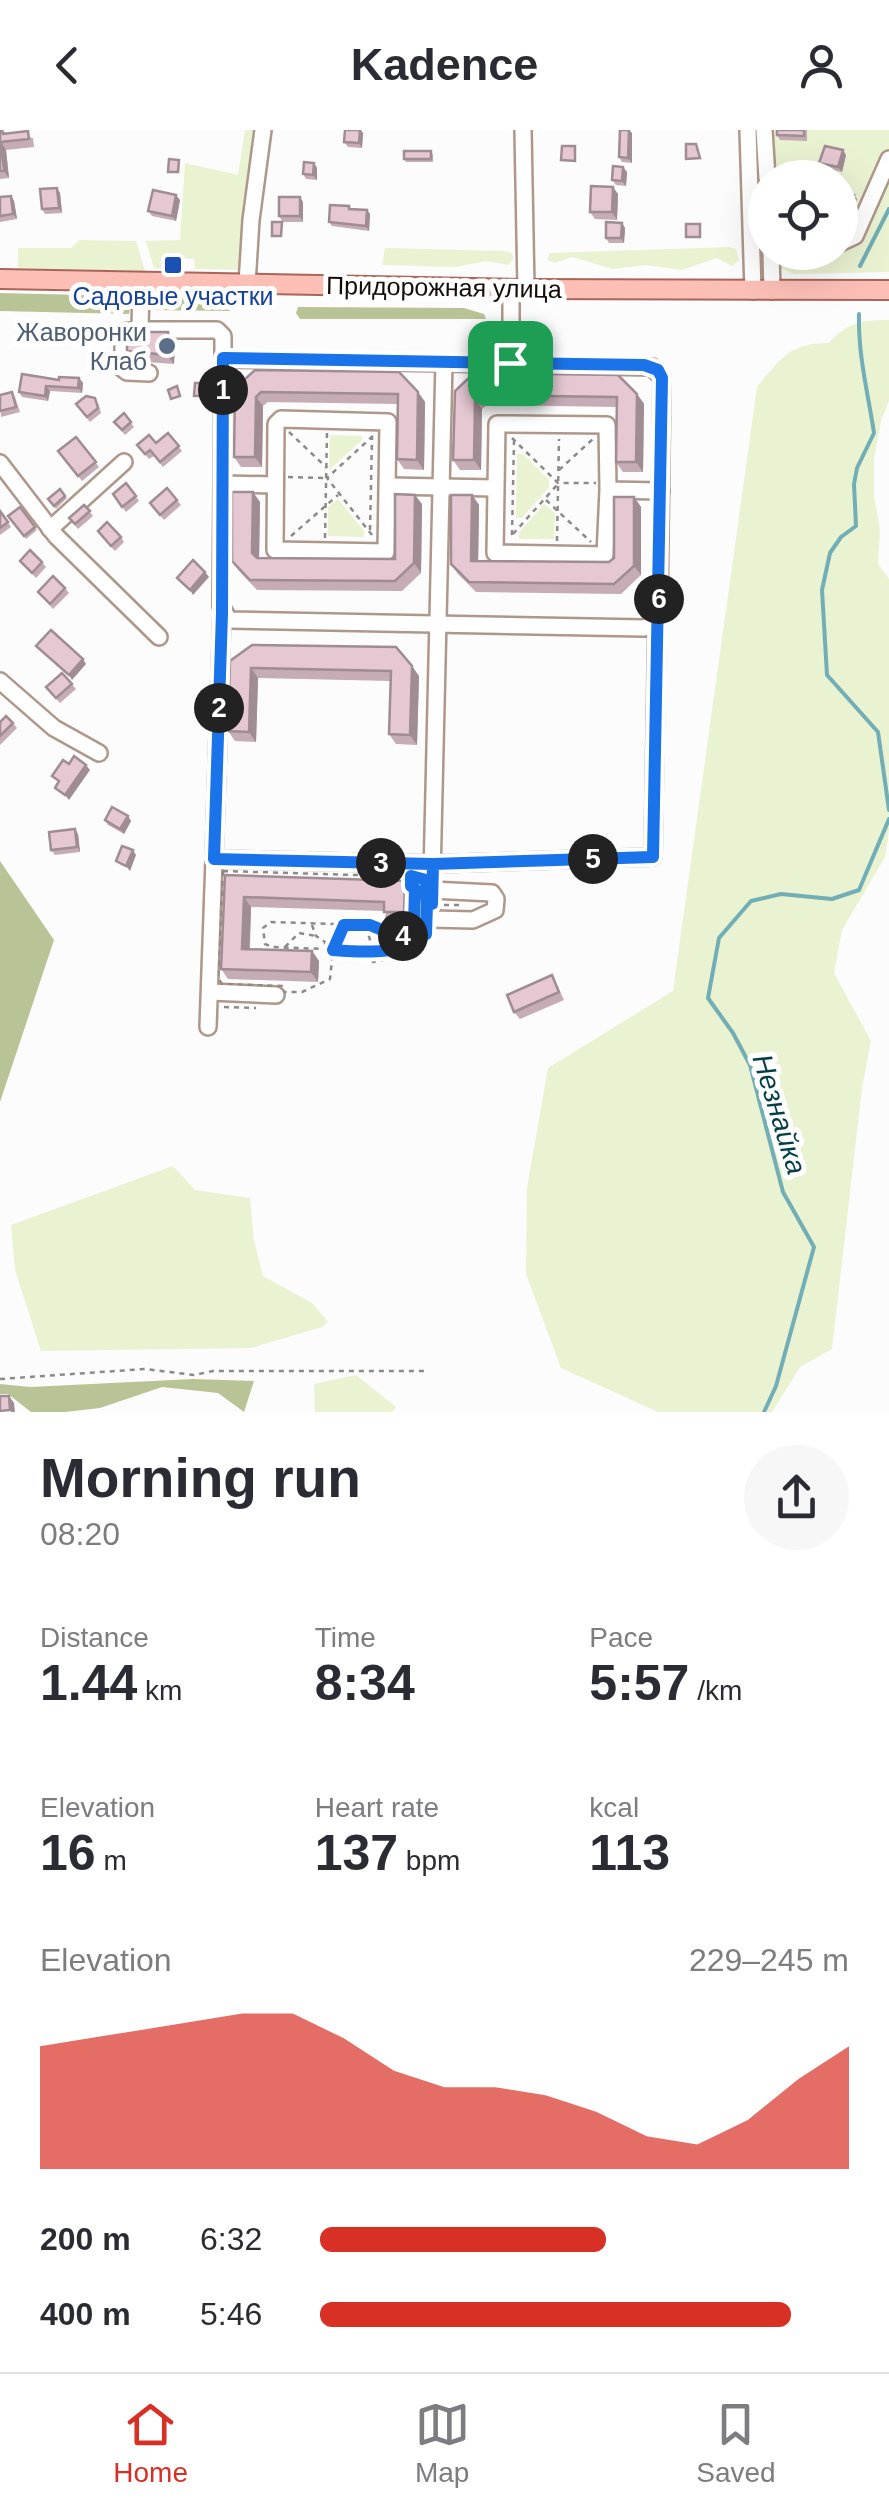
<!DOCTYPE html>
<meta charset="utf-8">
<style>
:root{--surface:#fff;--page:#f7f7f7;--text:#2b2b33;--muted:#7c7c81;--line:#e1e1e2;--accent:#d93025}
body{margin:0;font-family:Helvetica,sans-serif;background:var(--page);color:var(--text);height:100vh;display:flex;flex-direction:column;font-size:38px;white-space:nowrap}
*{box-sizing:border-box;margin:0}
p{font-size:32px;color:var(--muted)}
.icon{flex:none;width:55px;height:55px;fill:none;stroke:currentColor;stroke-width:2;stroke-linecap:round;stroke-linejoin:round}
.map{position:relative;height:1282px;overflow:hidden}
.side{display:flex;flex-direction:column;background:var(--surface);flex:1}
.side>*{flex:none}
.buttons{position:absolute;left:748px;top:30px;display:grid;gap:20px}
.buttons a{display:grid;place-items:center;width:110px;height:110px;border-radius:50%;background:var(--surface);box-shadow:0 10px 40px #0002;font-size:50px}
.pin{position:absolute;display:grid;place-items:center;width:85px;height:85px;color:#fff;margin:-42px;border-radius:20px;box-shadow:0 5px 15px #0006}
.km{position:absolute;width:50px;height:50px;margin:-25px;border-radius:50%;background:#222;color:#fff;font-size:28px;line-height:50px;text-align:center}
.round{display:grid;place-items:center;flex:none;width:105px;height:105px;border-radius:52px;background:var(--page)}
.summary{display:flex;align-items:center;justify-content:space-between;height:170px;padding:0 40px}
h1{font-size:55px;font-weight:600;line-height:75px}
.figures{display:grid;grid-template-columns:repeat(3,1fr);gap:15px;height:170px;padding:10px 40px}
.figures div{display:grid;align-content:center}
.figures b{font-size:50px;font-weight:600}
.figures small{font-size:28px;font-weight:400}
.figures p{font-size:28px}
.chart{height:280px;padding:20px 40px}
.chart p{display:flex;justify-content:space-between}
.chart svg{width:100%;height:180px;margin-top:10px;fill:var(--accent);opacity:.7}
ul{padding:0 40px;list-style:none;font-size:32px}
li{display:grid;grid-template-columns:160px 120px 1fr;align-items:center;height:75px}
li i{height:25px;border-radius:12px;background:var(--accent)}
header{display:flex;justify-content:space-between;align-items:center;height:130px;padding:0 40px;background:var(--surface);font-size:45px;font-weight:600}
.dock{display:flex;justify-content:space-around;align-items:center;height:140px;border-top:2px solid var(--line);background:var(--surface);font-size:28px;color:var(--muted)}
.dock a{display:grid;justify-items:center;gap:5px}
.dock .on{color:var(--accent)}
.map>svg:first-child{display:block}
.green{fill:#e9f2d1}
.forest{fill:#b9c496}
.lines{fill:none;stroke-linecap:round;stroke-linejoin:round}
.stream{stroke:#71aeb6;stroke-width:4}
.minor-casing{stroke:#af978a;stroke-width:20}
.major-casing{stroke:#aa655a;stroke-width:22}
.path{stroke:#8e8a88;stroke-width:2.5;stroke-dasharray:5 5;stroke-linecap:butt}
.minor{stroke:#fff;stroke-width:15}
.major{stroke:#fbbfb6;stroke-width:18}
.wall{fill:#c5acb5}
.shaded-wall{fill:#a08c93}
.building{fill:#e5c8d2;stroke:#a08c93;stroke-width:2.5}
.route-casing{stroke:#fff;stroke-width:20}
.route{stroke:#1a73e8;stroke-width:12}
.transit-dot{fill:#1a4fb4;stroke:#fff;stroke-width:4}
.service-dot{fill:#5c6f8a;stroke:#fff;stroke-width:4}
.labels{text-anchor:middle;stroke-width:10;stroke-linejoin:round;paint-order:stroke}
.street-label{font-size:25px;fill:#160d09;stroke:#fff}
.transit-label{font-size:25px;fill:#164399;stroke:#fff}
.service-label{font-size:25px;fill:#4e5e75;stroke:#fff;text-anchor:end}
.water-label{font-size:28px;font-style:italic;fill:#023e44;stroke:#fff}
</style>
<header><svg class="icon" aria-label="back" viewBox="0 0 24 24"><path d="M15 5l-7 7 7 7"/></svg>Kadence<svg class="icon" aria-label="person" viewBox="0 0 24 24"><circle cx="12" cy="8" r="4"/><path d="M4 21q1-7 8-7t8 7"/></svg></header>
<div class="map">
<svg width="889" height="1282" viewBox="0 0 889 1282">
<rect width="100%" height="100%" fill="#fcfcfc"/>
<g class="green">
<polygon points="245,0 254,0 253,7 255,8 241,140 195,139 194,129 171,128 170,139 154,138 146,111 180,110 185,33 238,45"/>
<polygon points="756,0 889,0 889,142 794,144 778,137 779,123 840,122 840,48 765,48 765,121 760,121"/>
<polygon points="79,110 136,111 145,141 18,138 18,118 71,118"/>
<polygon points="729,117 736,119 739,130 732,136 717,128 682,140 646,135 613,139 572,127 555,133 547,130 550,123"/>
<polygon points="385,118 506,121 512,123 513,129 508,135 486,131 456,137 382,135"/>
<path d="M889,190V271L881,291L874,329V365L880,400L878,434L889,449V700L885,727L842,800L834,843L871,911L862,958L832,1219L800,1237L772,1282H658L561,1238L526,1144L527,1058L548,938L673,861L757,257C781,228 790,213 829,213C847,192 863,190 889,190Z"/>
<polygon points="330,305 362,306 362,310 329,340"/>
<polygon points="517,324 523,324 549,350 549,357 522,388 516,388"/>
<polygon points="338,369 364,401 364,407 328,406 328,377"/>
<polygon points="544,374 555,383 554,409 519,409 519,403"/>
<polygon points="173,1036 195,1060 250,1068 254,1111 263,1146 312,1173 328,1192 322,1197 251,1218 41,1221 15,1140 11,1095"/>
<polygon points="356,1245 396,1277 392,1282 315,1282 314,1254"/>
</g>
<g class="forest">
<polygon points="0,163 124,166 131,173 129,184 0,181"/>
<polygon points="160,166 212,166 224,170 230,181 150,180 150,169"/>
<polygon points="298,177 464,178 484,184 486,189 300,189 296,183"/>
<polygon points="0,731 54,810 0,972"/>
<polygon points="193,1249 254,1251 244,1282 218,1263 162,1257 100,1278 65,1282 31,1282 8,1264 0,1264 0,1254 30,1257"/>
</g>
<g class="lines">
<g class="stream">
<polyline points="860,136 889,79"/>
<path d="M859,184C858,226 868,263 874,303L857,338L854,354L856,396L841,407L830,423L822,460L827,545L878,602L889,680"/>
<polyline points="764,1282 776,1256 814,1117 783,1062 750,935 733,903 708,868 719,808 751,771 781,764 832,769 859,760 889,689"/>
</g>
<defs>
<g id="minor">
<polyline points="523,0 526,159"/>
<polyline points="748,0 753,161"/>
<polyline points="764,0 767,48"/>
<polyline points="840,113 855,106 889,29"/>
<polyline points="771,122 772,161"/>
<polyline points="141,152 140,200 217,200 223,206 223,229"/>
<polyline points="247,154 251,90 263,0"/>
<polyline points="140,200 123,202 123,239 127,242 149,243"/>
<polygon points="223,229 652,237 662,248 659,479 653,494 644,498 229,490 221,476"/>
<polyline points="511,233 511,159"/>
<polygon points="281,289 388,292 386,422 275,420 276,294"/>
<polyline points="0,333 56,406 159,507"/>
<polyline points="222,354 275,355"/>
<polyline points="389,356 494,358"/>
<polyline points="608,360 607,295 497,294 495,423 605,425 608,360 661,361"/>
<polyline points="50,399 124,332"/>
<polyline points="222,483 214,729 433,734 653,727 657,486"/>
<polyline points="0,551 54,598 99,623"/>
<polyline points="432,760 492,763 496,769 495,780 473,790 431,789 444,232"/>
<polyline points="210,862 276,865"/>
<polyline points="208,897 214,729"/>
</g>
<polyline id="major" points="0,149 526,159 889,160"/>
</defs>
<use href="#minor" class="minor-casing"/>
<use href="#major" class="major-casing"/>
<g class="path">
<polyline points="289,302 327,338"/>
<polyline points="512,308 558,353 596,353"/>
<polyline points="559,340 594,308"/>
<polyline points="288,347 325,348"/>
<polyline points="546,370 591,412"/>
<polyline points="370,400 372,308"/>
<polyline points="513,404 558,354"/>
<polyline points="372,405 327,348 374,305"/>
<polyline points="512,405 514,311"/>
<polyline points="291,406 338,365"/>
<polyline points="325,408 327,301"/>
<polyline points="557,411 559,309"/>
<path d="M223,741L421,747L428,753L426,803C403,814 387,796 366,795C334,794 303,793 271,792L263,798L265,814L272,817L325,819L332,829L330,849L302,862H282V856L222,854L218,848Z"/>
<polyline points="444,775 461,775"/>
<polyline points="387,785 386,795 413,794 415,759 411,756 411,748"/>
<polyline points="312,795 316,806 325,812 325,819"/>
<polyline points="366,796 372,817"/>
<polyline points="285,817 299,803 316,806"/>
<path d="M333,820C359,822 384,823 408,817L410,809"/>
<polyline points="374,820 373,832 382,830 384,824"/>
<polyline points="330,823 344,797"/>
<polyline points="224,877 256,878"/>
<polyline points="0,1249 145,1239 194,1245 213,1241 428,1241"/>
</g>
<use href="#minor" class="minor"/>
<use href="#major" class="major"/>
</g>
<g class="wall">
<polygon points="0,0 7,3 33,8 34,17 6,20 9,48 0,49"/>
<polygon points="345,0 361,0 363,3 362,18 348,17 344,12"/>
<polygon points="777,0 807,0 807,11 780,10 777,5"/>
<polygon points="632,3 632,33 622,32 619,27"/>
<polygon points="433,24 433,32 406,32 404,29"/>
<polygon points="846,25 842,42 822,38 819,33"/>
<polygon points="314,33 317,38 317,50 306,49 303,44"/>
<polygon points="623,37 627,42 626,56 616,55 612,50"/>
<polygon points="57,58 60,63 62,83 45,84 42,79"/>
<polygon points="618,64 617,90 595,89 590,82"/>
<polygon points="11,66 14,71 17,89 0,92 0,67"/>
<polygon points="180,70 176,91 152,86 148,81"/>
<polygon points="303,72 303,92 283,92 279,86"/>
<polygon points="349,76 352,79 367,80 370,84 369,101 332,96 329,92"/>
<polygon points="622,93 625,98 624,113 609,113 606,108"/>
<polygon points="168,202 175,211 174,234 134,231 127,221"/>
<polygon points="474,243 637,264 644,274 643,342 623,342 616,332 617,277 487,275 482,279 481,340 460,340 453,330"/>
<polygon points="79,248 83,253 82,263 50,261 48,271 22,267 19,262 59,250"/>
<polygon points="235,258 418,262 425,272 424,340 404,339 397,329 398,274 268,272 263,276 262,337 241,337 234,327"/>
<polygon points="12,262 15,267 20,282 1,287 0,265"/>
<polygon points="98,273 101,283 90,292 76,274"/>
<polygon points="124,283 134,297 125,305 114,292"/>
<polygon points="168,303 182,321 163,337 154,326 149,329 137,315 156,313"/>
<polygon points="76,307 99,337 82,351 58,321"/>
<polygon points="126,353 139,371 126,382 113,364"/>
<polygon points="167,358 181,375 164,390 150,373"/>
<polygon points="60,359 67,368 56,379 48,369"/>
<polygon points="472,365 479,375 478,431 609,432 614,428 634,367 641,377 641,445 621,464 476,462 458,444 451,434"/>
<polygon points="260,372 259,428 395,429 422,374 421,443 402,461 257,460 239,441 232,431"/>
<polygon points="84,375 93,386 78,399 69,388"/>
<polygon points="20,377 37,400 26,409 8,386"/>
<polygon points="0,381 11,397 0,405"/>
<polygon points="101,406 121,407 124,412 115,421"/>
<polygon points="20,431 42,432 46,437 36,448"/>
<polygon points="65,458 69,463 53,479 38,462"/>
<polygon points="252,515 419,546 417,615 396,614 389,604 391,551 258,548 256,612 235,611 228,601"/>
<polygon points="62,543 76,559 60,573 50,562"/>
<polygon points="0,592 13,593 17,598 0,615"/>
<polygon points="128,686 131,691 124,704 108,695 105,690"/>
<polygon points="78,704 80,722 55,725 51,720"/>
<polygon points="225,745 412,761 411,792 391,792 384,781 251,777 250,819 312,821 319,831 318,852 228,849 221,839"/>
<polygon points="552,845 564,870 520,889 514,882"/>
</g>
<g class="shaded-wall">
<polygon points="360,0 363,3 362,18 359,13"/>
<polygon points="629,0 632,3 632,33 628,28"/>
<polygon points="1,12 6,20 9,48 4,41"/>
<polygon points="843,20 846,25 842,42 838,37"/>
<polygon points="314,33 317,38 317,50 313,45"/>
<polygon points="623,37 627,42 626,56 622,51"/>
<polygon points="613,57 618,64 617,90 612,82"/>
<polygon points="57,58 60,63 62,83 59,78"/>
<polygon points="176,65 180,70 176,91 172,86"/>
<polygon points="854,65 857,69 853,80 851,77"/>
<polygon points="11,66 14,71 17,89 13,84"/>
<polygon points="300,67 303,72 303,92 300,86"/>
<polygon points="367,80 370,84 369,101 366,96"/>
<polygon points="622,93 625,98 624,113 621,108"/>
<polygon points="168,202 175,211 174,234 167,225"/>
<polygon points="79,248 83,253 82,263 78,258"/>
<polygon points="46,256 50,261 48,271 45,266"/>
<polygon points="418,262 425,272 424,340 417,330"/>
<polygon points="637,264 644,274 643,342 636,332"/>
<polygon points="256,267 263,276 262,337 255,327"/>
<polygon points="475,269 482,279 481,340 474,330"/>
<polygon points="253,362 260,372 259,433 252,423"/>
<polygon points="415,365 422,374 421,443 414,433"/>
<polygon points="472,365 479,375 478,440 471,431"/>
<polygon points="634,367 641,377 641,445 634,436"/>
<polygon points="205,442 209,447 193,465 190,460"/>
<polygon points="83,529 86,534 72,550 69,545"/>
<polygon points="412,536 419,546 417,615 410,605"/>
<polygon points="251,538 258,548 256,612 249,602"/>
<polygon points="86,635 90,640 69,670 65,665"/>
<polygon points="128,686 131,691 124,704 120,699"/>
<polygon points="75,699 78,704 80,722 77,717"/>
<polygon points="133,720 136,725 130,741 126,736"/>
<polygon points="405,751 412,761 411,792 404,782"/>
<polygon points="244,767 251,777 249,829 242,819"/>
<polygon points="312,821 319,831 318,852 311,842"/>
<polygon points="9,1266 14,1273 15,1282 11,1282 10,1280"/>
</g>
<g class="building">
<polygon points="0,0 2,0 3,4 28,1 29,9 1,12 4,41 0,41"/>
<polygon points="345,0 360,0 359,13 344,12"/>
<polygon points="620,0 629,0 628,28 619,27"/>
<polygon points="777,0 804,0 804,6 777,5"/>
<polygon points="686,14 696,14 700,28 686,29"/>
<polygon points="562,16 575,16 575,31 561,30"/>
<polygon points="825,16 843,20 838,37 819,33"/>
<rect x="404" y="21" width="27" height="8"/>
<polygon points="169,29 179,30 178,42 168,42"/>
<polygon points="304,32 314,33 313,45 303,44"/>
<polygon points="613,36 623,37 622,51 612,50"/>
<polygon points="776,40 794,41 793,48 776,48"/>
<polygon points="591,56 613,57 612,82 590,82"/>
<polygon points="57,58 59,78 42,79 40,59"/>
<polygon points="153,60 176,65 172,86 148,81"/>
<polygon points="840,63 854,65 851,77 840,74"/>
<polygon points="11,66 13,84 0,86 0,67"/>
<rect x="279" y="67" width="21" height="19"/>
<polygon points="330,75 349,76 349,79 367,80 366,96 329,92"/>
<polygon points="272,92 282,92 281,106 272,106"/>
<polygon points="606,92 622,93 621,108 606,108"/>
<rect x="686" y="94" width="14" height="13"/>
<polygon points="127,202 168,202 167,225 127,221"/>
<polygon points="255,240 399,242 418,262 417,330 397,329 398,264 261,262 256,267 255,327 234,327 235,258"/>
<polygon points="474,243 618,245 637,264 636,332 616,332 617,267 480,265 475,269 474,330 453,330 455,261"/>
<polygon points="22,244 59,250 59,247 79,248 78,258 46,256 45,266 19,262"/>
<polygon points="195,253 205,253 204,266 194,266"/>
<polygon points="177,256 180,266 171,269 168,260"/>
<polygon points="12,262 16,277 0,281 0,265"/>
<polygon points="86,266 95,268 98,278 87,287 76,274"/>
<polygon points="124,283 131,292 122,300 114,292"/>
<polygon points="168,303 179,316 160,332 150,320 145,324 137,315 149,305 156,313"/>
<polygon points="76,307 96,332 78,346 58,321"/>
<polygon points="126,353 136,366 122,377 113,364"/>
<polygon points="167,358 177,370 160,385 150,373"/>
<polygon points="60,359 65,366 54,376 48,369"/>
<polygon points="232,362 253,362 252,423 257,428 395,429 395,364 415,365 414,433 395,451 250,450 232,431"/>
<polygon points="451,365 472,365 471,431 609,432 614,428 614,367 634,367 634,436 614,454 469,452 451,434"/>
<polygon points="84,375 90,381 75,394 69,388"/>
<polygon points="20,377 35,397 24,406 8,386"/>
<polygon points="0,381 8,392 0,398"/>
<polygon points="107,392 121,407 111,416 98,401"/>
<polygon points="30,420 42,432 32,443 20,431"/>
<polygon points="193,430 205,442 190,460 177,448"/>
<polygon points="53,446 65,458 50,474 38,462"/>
<polygon points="51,500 83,529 69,545 36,516"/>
<polygon points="252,515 396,517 412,536 410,605 389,604 391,541 251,538 249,602 228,601 230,531"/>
<polygon points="62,543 72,554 56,568 46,557"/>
<polygon points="6,586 13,593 0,606 0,592"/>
<polygon points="74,626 86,635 65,665 55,658 59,651 52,646 63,630 69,634"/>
<polygon points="112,677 128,686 120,699 105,690"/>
<polygon points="75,699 77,717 51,720 49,702"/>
<polygon points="122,716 133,720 126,736 116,731"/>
<polygon points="225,745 405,751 404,782 384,782 384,772 244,767 242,819 312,821 311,842 221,839"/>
<polygon points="552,845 559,862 514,882 507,865"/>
<polygon points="0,1266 9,1266 10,1280 0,1281"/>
</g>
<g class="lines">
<defs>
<path id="route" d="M510,233L223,228L222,483L214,729L433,734L432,774H427L426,804L410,807L408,817C384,823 359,822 333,820L344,795H370L394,805L407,807L408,796L414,794L415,759L411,756V746L426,750L427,774H432L433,734L653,727L662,248L658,240L644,235L510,233"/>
</defs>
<use href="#route" class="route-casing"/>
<use href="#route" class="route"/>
</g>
<rect class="transit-dot" x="163" y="125" width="20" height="20" rx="5"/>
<circle class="service-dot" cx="167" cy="216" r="10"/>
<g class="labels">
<g class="street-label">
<text transform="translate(444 157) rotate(1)" y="9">Придорожная улица</text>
</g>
<g class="transit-label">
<text x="173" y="175">Садовые участки</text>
</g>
<g class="service-label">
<text x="147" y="211">Жаворонки<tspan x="147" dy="29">Клаб</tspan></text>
</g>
<g class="water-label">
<text transform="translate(780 984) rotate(73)" y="10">Незнайка</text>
</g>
</g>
</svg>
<div class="buttons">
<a><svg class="icon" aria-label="locate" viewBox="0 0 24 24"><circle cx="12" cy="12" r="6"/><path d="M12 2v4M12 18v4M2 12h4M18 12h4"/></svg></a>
</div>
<div class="pin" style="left:510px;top:233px;background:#1e9e55"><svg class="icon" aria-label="arrive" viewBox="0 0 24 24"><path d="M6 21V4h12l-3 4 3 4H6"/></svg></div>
<b class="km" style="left:223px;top:260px">1</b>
<b class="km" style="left:219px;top:578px">2</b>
<b class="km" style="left:381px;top:733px">3</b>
<b class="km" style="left:403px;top:806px">4</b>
<b class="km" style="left:593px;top:729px">5</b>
<b class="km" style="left:659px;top:469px">6</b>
</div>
<section class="side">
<div class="summary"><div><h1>Morning run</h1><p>08:20</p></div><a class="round"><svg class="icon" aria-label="share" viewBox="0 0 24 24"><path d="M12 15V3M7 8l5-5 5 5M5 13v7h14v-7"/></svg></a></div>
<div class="figures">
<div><p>Distance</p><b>1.44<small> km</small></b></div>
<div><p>Time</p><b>8:34</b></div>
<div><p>Pace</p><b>5:57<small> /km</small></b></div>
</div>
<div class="figures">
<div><p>Elevation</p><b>16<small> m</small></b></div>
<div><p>Heart rate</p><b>137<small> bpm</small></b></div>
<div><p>kcal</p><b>113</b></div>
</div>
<div class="chart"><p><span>Elevation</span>229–245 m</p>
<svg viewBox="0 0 160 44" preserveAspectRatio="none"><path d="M0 44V14L10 12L20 10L30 8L40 6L50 6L60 12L70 20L80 24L90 24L100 26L110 30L120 36L130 38L140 32L150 22L160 14V44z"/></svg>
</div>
<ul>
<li><b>200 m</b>6:32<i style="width:54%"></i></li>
<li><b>400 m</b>5:46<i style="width:89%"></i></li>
</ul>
</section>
<nav class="dock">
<a class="on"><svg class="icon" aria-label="home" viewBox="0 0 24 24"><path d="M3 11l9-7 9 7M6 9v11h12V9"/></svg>Home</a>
<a><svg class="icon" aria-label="map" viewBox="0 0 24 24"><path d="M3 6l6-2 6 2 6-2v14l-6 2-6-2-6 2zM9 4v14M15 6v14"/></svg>Map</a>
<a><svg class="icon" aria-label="saved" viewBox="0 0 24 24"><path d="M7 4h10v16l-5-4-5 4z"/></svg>Saved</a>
</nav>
